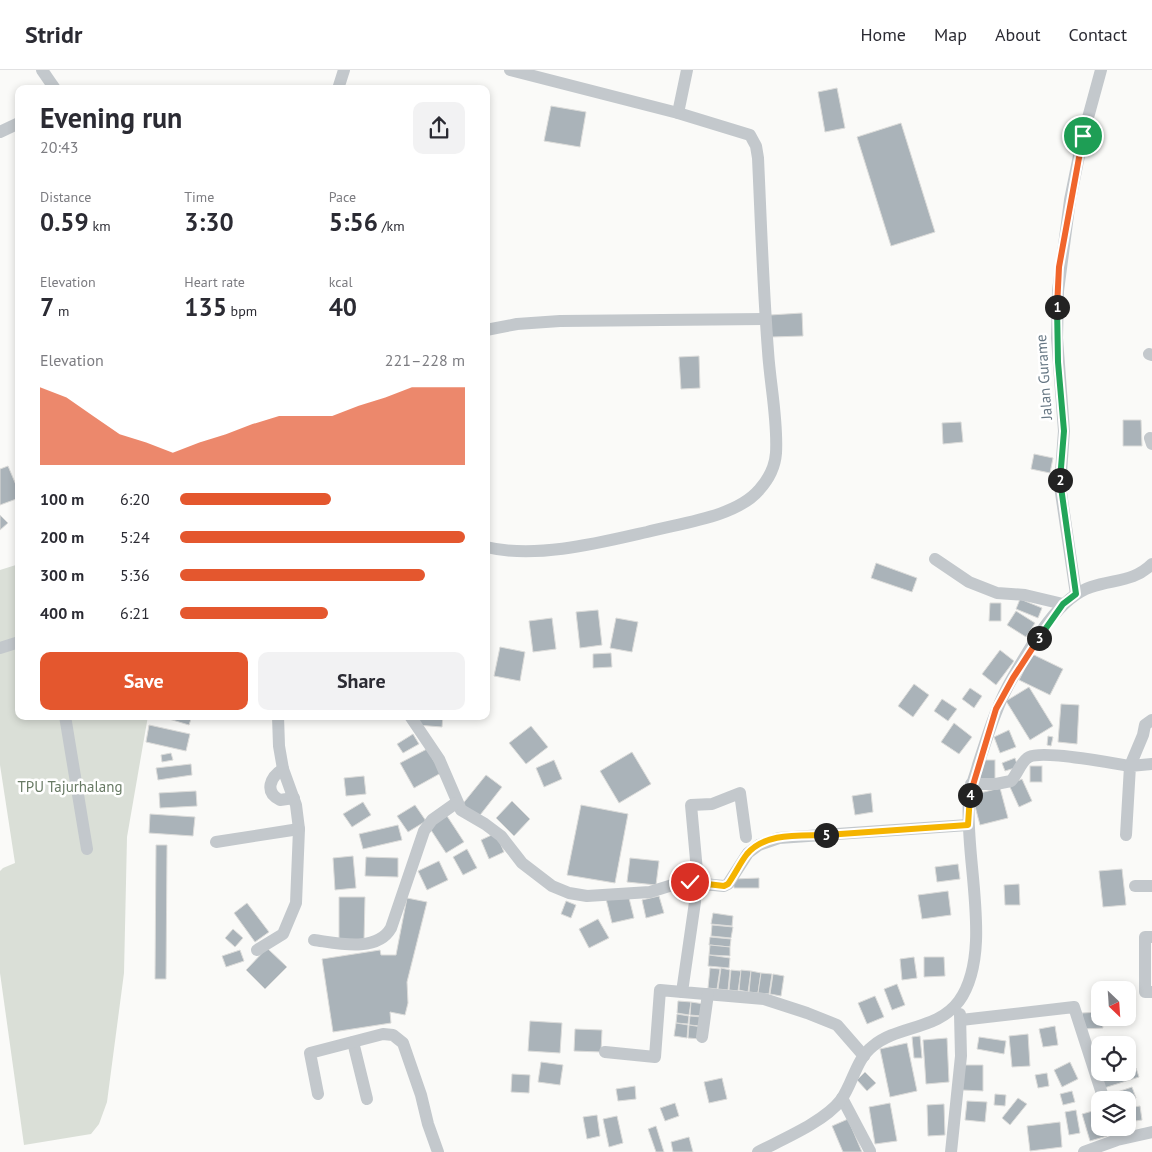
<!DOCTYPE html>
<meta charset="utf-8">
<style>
:root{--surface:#fff;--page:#f2f2f3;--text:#2b2b33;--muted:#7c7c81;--line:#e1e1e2;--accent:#e4572e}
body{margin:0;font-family:"PT Sans",sans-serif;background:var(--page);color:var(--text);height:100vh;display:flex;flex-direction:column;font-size:19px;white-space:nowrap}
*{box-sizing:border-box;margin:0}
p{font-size:16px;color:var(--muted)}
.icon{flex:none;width:28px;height:28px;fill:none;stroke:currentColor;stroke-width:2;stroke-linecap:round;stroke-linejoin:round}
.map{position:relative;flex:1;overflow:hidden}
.panel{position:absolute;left:15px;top:15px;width:475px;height:635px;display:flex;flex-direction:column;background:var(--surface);border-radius:10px;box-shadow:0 2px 8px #0003}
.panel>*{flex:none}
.needle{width:32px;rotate:155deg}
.tools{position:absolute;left:1091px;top:911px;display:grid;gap:10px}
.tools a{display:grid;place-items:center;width:45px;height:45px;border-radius:10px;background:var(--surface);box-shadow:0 2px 8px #0003;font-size:25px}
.pin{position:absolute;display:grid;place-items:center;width:42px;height:42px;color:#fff;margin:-21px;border:2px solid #fff;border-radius:50%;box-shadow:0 1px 5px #0007}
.km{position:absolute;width:25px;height:25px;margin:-12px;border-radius:50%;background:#222;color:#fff;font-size:14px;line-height:25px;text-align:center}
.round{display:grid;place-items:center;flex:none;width:52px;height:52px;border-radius:10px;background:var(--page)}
.head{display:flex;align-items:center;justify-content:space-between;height:85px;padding:0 25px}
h1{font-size:28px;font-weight:700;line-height:38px}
.figures{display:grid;grid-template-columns:repeat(3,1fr);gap:8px;height:85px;padding:5px 25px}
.figures div{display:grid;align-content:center}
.figures b{font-size:25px;font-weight:700}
.figures small{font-size:14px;font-weight:400}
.figures p{font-size:14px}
.chart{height:140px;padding:10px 25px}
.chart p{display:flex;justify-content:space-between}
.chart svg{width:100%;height:90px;margin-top:5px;fill:var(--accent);opacity:.7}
.primary-button{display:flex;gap:10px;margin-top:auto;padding:10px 25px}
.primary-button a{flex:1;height:58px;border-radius:10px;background:var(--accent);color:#fff;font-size:20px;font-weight:700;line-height:58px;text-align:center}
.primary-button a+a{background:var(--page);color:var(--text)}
ul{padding:0 25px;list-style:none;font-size:16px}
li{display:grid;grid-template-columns:80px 60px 1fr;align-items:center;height:38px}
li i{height:12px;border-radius:6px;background:var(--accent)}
header{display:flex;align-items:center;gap:30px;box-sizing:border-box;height:70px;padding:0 25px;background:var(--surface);border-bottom:1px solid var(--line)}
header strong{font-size:24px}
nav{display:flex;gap:28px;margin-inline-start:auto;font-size:18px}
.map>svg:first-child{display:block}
.green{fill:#dadfd7}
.building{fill:#aab3b9;stroke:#dcdcda}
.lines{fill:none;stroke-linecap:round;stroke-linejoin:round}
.minor{stroke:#c3c8cc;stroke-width:12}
.split-1-casing{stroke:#fff;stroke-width:10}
.split-2-casing{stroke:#fff;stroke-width:10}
.split-3-casing{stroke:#fff;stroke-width:10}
.split-4-casing{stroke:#fff;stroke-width:10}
.split-5-casing{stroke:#fff;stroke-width:10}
.split-6-casing{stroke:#fff;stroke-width:10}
.split-1{stroke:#f0652b;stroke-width:6}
.split-2{stroke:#22a559;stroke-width:6}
.split-3{stroke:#22a559;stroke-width:6}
.split-4{stroke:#f0652b;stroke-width:6}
.split-5{stroke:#f5b400;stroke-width:6}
.split-6{stroke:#f5b400;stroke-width:6}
.labels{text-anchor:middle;stroke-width:5;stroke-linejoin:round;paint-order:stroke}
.street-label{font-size:15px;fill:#657683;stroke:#fff}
.park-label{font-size:15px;fill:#687a64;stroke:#fff}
</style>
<header>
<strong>Stridr</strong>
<nav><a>Home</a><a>Map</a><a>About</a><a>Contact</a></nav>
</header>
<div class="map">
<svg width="1152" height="1082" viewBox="0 0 1152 1082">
<rect width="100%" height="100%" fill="#fafaf8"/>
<polygon class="green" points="19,494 19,646 148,646 127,767 124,903 107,1032 99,1054 91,1064 24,1075 0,903 0,801 3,798 15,793 0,695 0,500"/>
<g class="building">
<polygon points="837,18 845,58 825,62 818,22"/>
<polygon points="551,36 586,42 580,77 544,71"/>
<polygon points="901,53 935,162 891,176 857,67"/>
<polygon points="802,243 803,266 771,267 770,245"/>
<polygon points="699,286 700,318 681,319 679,287"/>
<polygon points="1123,350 1141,350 1142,376 1123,376"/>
<polygon points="961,352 963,372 943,374 942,353"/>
<polygon points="1034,384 1053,388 1050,403 1031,399"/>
<polygon points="8,396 19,422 19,428 0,435 0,399"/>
<polygon points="0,445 8,453 0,460"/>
<polygon points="876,493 917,508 912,522 871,508"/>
<polygon points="1020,529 1042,538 1038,548 1016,539"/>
<polygon points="990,533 1001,533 1001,551 989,551"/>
<polygon points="598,540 602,575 580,578 576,542"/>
<polygon points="1016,541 1035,553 1026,567 1007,555"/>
<polygon points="552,548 556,579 533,582 529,551"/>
<polygon points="616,548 638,552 632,582 610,578"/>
<polygon points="500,577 525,582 520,611 494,606"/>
<polygon points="1000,580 1014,591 996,615 982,604"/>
<polygon points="611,583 612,597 593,598 593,584"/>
<polygon points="1032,584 1063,599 1050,625 1019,610"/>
<polygon points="914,614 929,625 913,647 898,636"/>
<polygon points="1029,617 1053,656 1030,670 1006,631"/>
<polygon points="970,618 982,626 974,638 962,629"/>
<polygon points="942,629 957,639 948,651 934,641"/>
<polygon points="1061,634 1079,635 1077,674 1058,672"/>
<polygon points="159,646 192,646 189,655"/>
<polygon points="418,646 443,646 442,657 417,655"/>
<polygon points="954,653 972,667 959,684 941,672"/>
<polygon points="149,655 190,664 186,681 146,672"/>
<polygon points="531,656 548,677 526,694 509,673"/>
<polygon points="1009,660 1016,677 1000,683 994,667"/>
<polygon points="413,664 419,674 403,683 397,674"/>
<polygon points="1048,666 1053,667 1051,676 1047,675"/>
<polygon points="427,679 441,703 414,718 400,693"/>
<polygon points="632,682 651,714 619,733 600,701"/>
<polygon points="171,683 173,690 162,692 161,685"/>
<polygon points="1015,688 1018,697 1005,701 1002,693"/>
<polygon points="554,690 562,709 544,717 536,698"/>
<rect x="980" y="690" width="15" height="21"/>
<polygon points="191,694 192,705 158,710 156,698"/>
<rect x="1030" y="696" width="12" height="16"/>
<polygon points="486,705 502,717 477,749 461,736"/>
<polygon points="364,706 366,724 346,726 344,708"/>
<polygon points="1022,709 1032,731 1019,737 1009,715"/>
<polygon points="1000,718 1008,748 980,755 972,725"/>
<polygon points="196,721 197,736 160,738 159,723"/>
<polygon points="871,723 873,742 855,745 852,726"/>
<polygon points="512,731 530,749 514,766 496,748"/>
<polygon points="363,732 371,745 352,757 343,744"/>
<polygon points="415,735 426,751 408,762 397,746"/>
<polygon points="581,735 628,744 615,813 567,805"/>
<polygon points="150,744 195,747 193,766 149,763"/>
<polygon points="447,746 464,772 446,783 429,757"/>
<polygon points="398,755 402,770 363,779 359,764"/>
<polygon points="496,763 504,782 489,789 481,770"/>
<polygon points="156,775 167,775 166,909 155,909"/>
<polygon points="467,779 477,798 463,805 453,787"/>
<polygon points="353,786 356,818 335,820 333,788"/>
<polygon points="366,787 398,788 398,807 365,806"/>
<polygon points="630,788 659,791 656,815 627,812"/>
<polygon points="439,791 448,810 427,820 418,801"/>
<polygon points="958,794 960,809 937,812 935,797"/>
<polygon points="1122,799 1126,835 1103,837 1099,801"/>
<polygon points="759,808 759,818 734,818 733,809"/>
<polygon points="1019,814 1020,835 1005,835 1004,815"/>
<polygon points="948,821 951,845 922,849 918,825"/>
<polygon points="628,824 634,848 612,853 606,829"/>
<polygon points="659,826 664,843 646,848 642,830"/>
<polygon points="339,827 365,827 364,870 339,870"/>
<polygon points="407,828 427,832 407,912 408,933 405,945 390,942 391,953 333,962 322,889 380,880 381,885 396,885"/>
<polygon points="566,831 576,835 571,848 561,844"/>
<polygon points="247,833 269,862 255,872 234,843"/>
<polygon points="713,843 733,846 732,856 711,854"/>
<polygon points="598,849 609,868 589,878 579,859"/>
<polygon points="712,855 733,857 731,868 711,866"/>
<polygon points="233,859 243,868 235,877 225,868"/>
<polygon points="710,867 731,869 730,877 709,875"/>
<polygon points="710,875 730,877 730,886 709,885"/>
<polygon points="267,878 287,897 265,919 246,900"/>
<polygon points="240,880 244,891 226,897 222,886"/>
<polygon points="709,885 730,888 729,898 708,896"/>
<polygon points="914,887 917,908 902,910 900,889"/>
<polygon points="924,887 944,887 945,906 924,907"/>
<polygon points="710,898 720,899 717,919 708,918"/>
<polygon points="721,898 730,900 728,920 718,919"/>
<polygon points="731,900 741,901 738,921 729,920"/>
<polygon points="741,900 751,901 748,922 739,920"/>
<polygon points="751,901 761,903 758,923 749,922"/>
<polygon points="761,903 772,904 769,924 758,923"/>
<polygon points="773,904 784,906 781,926 770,924"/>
<polygon points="897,914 905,935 892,940 884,919"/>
<polygon points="1130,917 1132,934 1128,934 1128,920 1110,920"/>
<polygon points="875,926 884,947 867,954 858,933"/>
<polygon points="678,931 691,932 689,945 677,943"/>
<polygon points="691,932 704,934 702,946 690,945"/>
<polygon points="1100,942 1103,958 1083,959 1082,943"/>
<polygon points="677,944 689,946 688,954 676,953"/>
<polygon points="690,946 702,947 701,956 689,955"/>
<polygon points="530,951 562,953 560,983 528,981"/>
<polygon points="676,953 688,955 687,968 674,966"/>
<polygon points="689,955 702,957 700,969 688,968"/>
<polygon points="1055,956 1058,975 1043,977 1039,959"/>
<polygon points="575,959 602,960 601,982 574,981"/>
<polygon points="1028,964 1030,996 1012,997 1009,966"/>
<polygon points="920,966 922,988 914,988 912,967"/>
<polygon points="979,967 1006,971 1004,984 977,979"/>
<polygon points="947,968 949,1012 926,1014 923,970"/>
<polygon points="907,973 917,1021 890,1027 880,979"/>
<polygon points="541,992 563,995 560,1015 538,1012"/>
<polygon points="1070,992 1078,1009 1062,1017 1054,1000"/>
<polygon points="962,995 983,995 983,1021 962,1020"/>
<polygon points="1136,998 1139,1007 1104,1018 1101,1009 1128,1002"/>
<polygon points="865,1002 876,1013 867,1021 857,1010"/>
<polygon points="1047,1003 1049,1016 1038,1018 1035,1005"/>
<polygon points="512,1004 530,1005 529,1023 511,1022"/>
<polygon points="722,1008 727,1029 709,1033 704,1012"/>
<polygon points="635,1016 636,1029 618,1031 616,1019"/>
<polygon points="1132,1017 1136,1028 1128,1031 1108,1030 1106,1026"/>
<polygon points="1072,1021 1075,1032 1063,1035 1060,1024"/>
<polygon points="995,1024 1006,1025 1005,1036 994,1035"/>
<polygon points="1018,1028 1027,1034 1010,1055 1002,1048"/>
<polygon points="967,1031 987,1032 985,1052 965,1050"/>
<polygon points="675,1033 679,1046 665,1051 660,1038"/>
<polygon points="890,1033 897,1071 875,1074 869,1037"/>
<polygon points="944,1034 945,1065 928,1066 927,1035"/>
<polygon points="1140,1036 1142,1050 1128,1052 1128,1038"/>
<polygon points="1100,1039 1100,1058 1105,1058 1107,1066 1090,1071 1082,1044"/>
<polygon points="1076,1040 1080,1063 1069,1065 1065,1042"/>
<polygon points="597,1045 600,1066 587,1069 583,1047"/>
<polygon points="617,1046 623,1073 609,1077 603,1049"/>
<polygon points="848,1049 862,1082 843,1082 832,1056"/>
<polygon points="1060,1052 1062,1077 1030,1081 1027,1056"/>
<polygon points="656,1056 664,1082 656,1082 648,1059"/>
<polygon points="689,1067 693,1082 673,1082 671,1072"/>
</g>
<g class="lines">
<g class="minor">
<polyline points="42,0 55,19"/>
<polyline points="338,19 344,0"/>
<polyline points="678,43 687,0"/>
<polyline points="0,62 19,53"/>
<polyline points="486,260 517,254 560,251 765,249"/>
<polyline points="1149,284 1152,285"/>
<polyline points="1150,368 1152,374"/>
<path d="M486,477C536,489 599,473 647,462C681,453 736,447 759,420C768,410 775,397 776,383C778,350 770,314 768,281C763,217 761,153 758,88L756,76L750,65L678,43L510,0"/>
<polyline points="935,489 969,512 997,523 1025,525 1063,534"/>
<polyline points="1076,524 1060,416 1064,361 1057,268 1058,221 1070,130 1083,66 1101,0"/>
<polyline points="0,578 19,572"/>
<polyline points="65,646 87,779"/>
<polyline points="410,646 439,689 461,740 485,754 501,766 522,793 552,816 569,823 587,826 650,822 682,812 724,816 728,814 748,783 759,775 779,768 968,755"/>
<path d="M283,699C270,707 264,722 280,730L294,728"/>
<path d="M971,714H996L1011,711C1017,705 1021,691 1029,687C1043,680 1112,693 1130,696L1143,665L1145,655L1152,650"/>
<polyline points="1126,765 1130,696 1152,694"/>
<polyline points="216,772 299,759"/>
<polyline points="698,812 691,735 712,734 740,723 746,767"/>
<polyline points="1135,816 1152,816"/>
<polyline points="695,832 682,922 764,929 807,943 837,955 864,986"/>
<polyline points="1152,867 1145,867 1145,922 1152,922"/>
<path d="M314,870C337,873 377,883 391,858L424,761L432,750L456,733"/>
<polyline points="257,880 283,864 296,833 299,759 296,735 283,699 279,676 278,646"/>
<polyline points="961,950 1074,937 1104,1030"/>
<polyline points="702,967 708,924"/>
<polyline points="353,972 367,1029"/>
<polyline points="605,982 655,987 660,920 682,922"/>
<polyline points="318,1024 310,983 383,964 393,965 403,973 421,1025 428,1054 438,1082"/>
<polyline points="842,1028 870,1081"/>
<path d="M758,1082C783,1069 824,1052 841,1030C853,1013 856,989 873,976C898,955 938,960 959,931C994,882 964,788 969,729C970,717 975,707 978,695C988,665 996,636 1013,607C1030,578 1057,528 1091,517C1114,509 1134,512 1152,494"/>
<polyline points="951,1082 961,986 960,944"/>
<polyline points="1084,1082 1117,1070 1152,1062"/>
</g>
</g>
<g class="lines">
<defs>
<polyline id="split-1" points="1057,237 1059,197 1083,66"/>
<polyline id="split-2" points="1057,237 1058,292 1064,361 1060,410"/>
<polyline id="split-3" points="1039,568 1063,534 1076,524 1060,410"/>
<polyline id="split-4" points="970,725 996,639 1013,608 1039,568"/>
<polyline id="split-5" points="826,765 968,755 970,725"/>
<path id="split-6" d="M690,812L724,816L728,814C735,804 740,793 747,784C765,762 801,766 826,765"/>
</defs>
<use href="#split-1" class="split-1-casing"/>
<use href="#split-2" class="split-2-casing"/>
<use href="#split-3" class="split-3-casing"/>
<use href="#split-4" class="split-4-casing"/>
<use href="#split-5" class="split-5-casing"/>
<use href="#split-6" class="split-6-casing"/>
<use href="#split-1" class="split-1"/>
<use href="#split-2" class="split-2"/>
<use href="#split-3" class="split-3"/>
<use href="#split-4" class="split-4"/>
<use href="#split-5" class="split-5"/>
<use href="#split-6" class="split-6"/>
</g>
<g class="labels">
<g class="street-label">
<text transform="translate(1044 307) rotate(-94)" y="5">Jalan Gurame</text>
</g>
<g class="park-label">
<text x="70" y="722">TPU Tajurhalang</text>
</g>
</g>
</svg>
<div class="tools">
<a><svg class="needle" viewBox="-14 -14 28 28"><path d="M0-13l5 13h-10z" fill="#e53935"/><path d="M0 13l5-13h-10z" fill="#7c7c81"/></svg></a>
<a><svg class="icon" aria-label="locate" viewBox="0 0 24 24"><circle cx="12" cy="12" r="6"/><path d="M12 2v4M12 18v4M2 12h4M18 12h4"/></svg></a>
<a><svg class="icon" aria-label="layers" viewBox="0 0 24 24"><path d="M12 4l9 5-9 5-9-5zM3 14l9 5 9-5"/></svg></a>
</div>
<div class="pin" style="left:1083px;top:66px;background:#1e9e55"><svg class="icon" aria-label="arrive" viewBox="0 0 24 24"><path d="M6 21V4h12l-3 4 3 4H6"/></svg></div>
<div class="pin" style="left:690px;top:812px;background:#d93025"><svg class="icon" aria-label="check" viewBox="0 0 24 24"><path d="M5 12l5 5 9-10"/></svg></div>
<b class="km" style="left:1057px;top:237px">1</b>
<b class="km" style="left:1060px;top:410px">2</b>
<b class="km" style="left:1039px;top:568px">3</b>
<b class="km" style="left:970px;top:725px">4</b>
<b class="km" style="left:826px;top:765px">5</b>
<section class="panel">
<div class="head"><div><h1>Evening run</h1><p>20:43</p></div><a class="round"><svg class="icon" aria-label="share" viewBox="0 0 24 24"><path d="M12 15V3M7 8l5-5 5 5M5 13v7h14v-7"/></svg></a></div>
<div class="figures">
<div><p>Distance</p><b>0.59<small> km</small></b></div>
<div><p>Time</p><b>3:30</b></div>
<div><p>Pace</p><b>5:56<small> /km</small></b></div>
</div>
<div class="figures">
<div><p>Elevation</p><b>7<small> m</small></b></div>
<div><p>Heart rate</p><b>135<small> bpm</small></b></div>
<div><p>kcal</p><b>40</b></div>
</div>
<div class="chart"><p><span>Elevation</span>221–228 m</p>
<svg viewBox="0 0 160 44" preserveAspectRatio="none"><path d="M0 44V6L10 11L20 20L30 29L40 33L50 38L60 33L70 29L80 24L90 20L100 20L110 20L120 15L130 11L140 6L150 6L160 6V44z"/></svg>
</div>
<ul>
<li><b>100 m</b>6:20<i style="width:53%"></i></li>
<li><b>200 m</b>5:24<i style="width:100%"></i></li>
<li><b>300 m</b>5:36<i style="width:86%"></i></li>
<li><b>400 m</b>6:21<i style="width:52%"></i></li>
</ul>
<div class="primary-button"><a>Save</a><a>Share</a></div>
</section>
</div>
